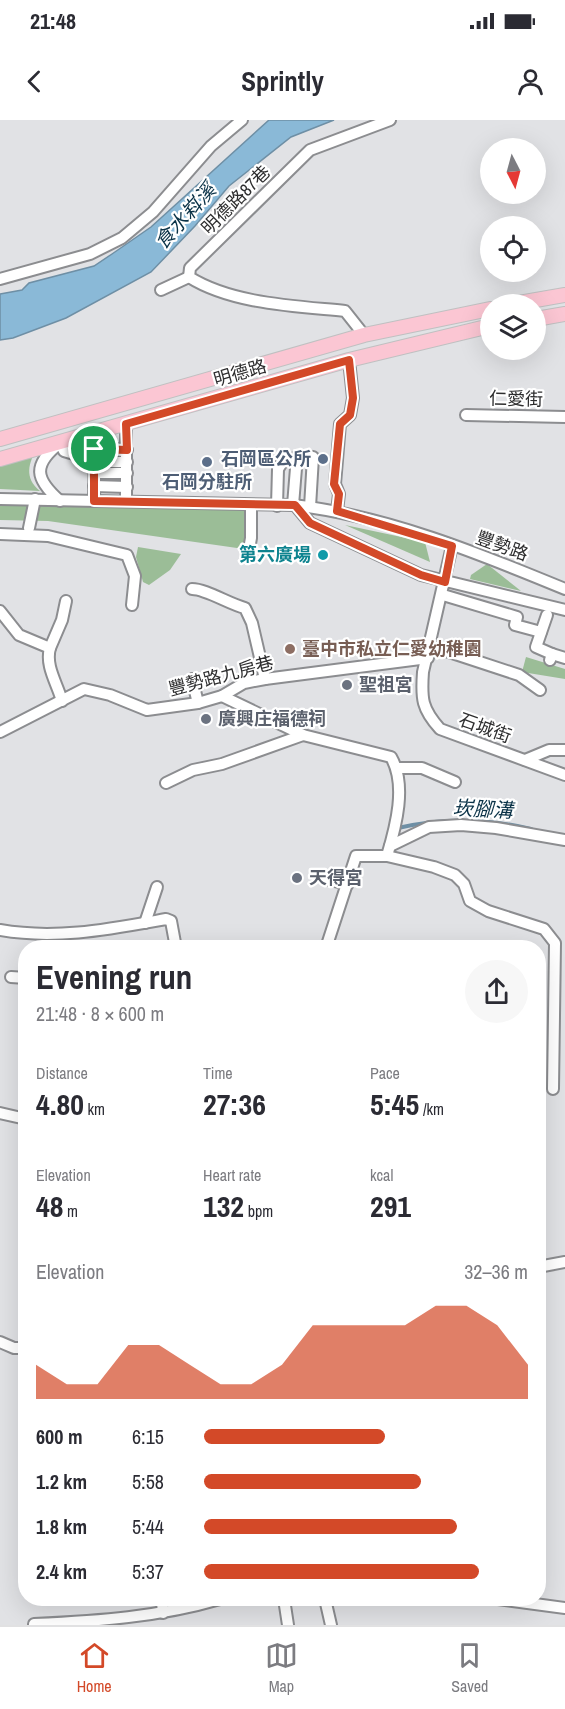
<!DOCTYPE html>
<meta charset="utf-8">
<style>
:root{--surface:#fff;--page:#f7f7f7;--text:#2b2b33;--muted:#7c7c81;--line:#e1e1e2;--accent:#d34928}
body{margin:0;font-family:"Archivo Narrow","Noto Sans TC",sans-serif;background:var(--page);color:var(--text);height:100vh;display:flex;flex-direction:column;font-size:22px;white-space:nowrap}
*{box-sizing:border-box;margin:0}
p{font-size:20px;color:var(--muted)}
.icon{flex:none;width:33px;height:33px;fill:none;stroke:currentColor;stroke-width:2;stroke-linecap:round;stroke-linejoin:round}
.map{position:relative;flex:1;overflow:hidden}
.side{position:absolute;left:18px;top:820px;width:528px;height:666px;display:flex;flex-direction:column;background:var(--surface);border-radius:24px;box-shadow:0 6px 24px #0002}
.side>*{flex:none}
.needle{width:39px;rotate:174deg}
.tools{position:absolute;left:480px;top:18px;display:grid;gap:12px}
.tools a{display:grid;place-items:center;width:66px;height:66px;border-radius:50%;background:var(--surface);box-shadow:0 6px 24px #0002;font-size:30px}
.pin{position:absolute;display:grid;place-items:center;width:51px;height:51px;color:#fff;margin:-26px;border:3px solid #fff;border-radius:50%;box-shadow:0 2px 6px #0007}
.round{display:grid;place-items:center;flex:none;width:63px;height:63px;border-radius:32px;background:var(--page)}
.head{display:flex;align-items:center;justify-content:space-between;height:102px;padding:0 18px}
h1{font-size:33px;font-weight:700;line-height:45px}
.figures{display:grid;grid-template-columns:repeat(3,1fr);gap:9px;height:102px;padding:6px 18px}
.figures div{display:grid;align-content:center}
.figures b{font-size:30px;font-weight:700}
.figures small{font-size:16px;font-weight:400}
.figures p{font-size:16px}
.chart{height:168px;padding:12px 18px}
.chart p{display:flex;justify-content:space-between}
.chart svg{width:100%;height:108px;margin-top:6px;fill:var(--accent);opacity:.7}
ul{padding:0 18px;list-style:none;font-size:20px}
li{display:grid;grid-template-columns:96px 72px 1fr;align-items:center;height:45px}
li i{height:15px;border-radius:8px;background:var(--accent)}
.status{display:flex;justify-content:space-between;align-items:center;height:42px;padding:0 30px;background:var(--surface);direction:ltr}
.status svg{height:16px;fill:currentColor}
header{display:flex;justify-content:space-between;align-items:center;height:78px;padding:0 18px;background:var(--surface);font-size:27px;font-weight:700}
.tab-bar{display:flex;justify-content:space-around;align-items:center;height:84px;border-top:2px solid var(--line);background:var(--surface);font-size:16px;color:var(--muted)}
.tab-bar a{display:grid;justify-items:center;gap:3px}
.tab-bar .current{color:var(--accent)}
.map>svg:first-child{display:block}
.green{fill:#9bbd97}
.water{fill:#8ab9d7;stroke:#6e8fa5;stroke-width:1.5}
.lines{fill:none;stroke-linecap:round;stroke-linejoin:round}
.stream{stroke:#6e8fa5;stroke-width:4}
.minor-casing{stroke:#8c8d90;stroke-width:14}
.major-casing{stroke:#c0c0c1;stroke-width:16}
.minor{stroke:#fff;stroke-width:10}
.major{stroke:#fbc6d3;stroke-width:14}
.route-casing{stroke:#fff;stroke-width:12}
.route{stroke:#d34928;stroke-width:8}
.service-dot{fill:#5c6f8a;stroke:#fff;stroke-width:2}
.culture-dot{fill:#0f9aa8;stroke:#fff;stroke-width:2}
.education-dot{fill:#8d6e63;stroke:#fff;stroke-width:2}
.worship-dot{fill:#6b7280;stroke:#fff;stroke-width:2}
.labels{text-anchor:middle;stroke-width:4.5;stroke-linejoin:round;paint-order:stroke}
.street-label{font-size:18px;fill:#2e2e2f;stroke:#fff}
.service-label{font-size:18px;font-weight:bold;fill:#4e5e75;stroke:#fff;text-anchor:end}
.culture-label{font-size:18px;font-weight:bold;fill:#0d838f;stroke:#fff;text-anchor:end}
.education-label{font-size:18px;font-weight:bold;fill:#785e54;stroke:#fff;text-anchor:start}
.worship-label{font-size:18px;font-weight:bold;fill:#5b616d;stroke:#fff;text-anchor:start}
.water-label{font-size:20px;font-style:italic;fill:#0a3247;stroke:#fff}
</style>
<div class="status"><b>21:48</b><svg viewBox="0 0 49 12"><path d="M0 12V9h3v3zM5 12V6h3v6zM10 12V3h3v9zM15 12V0h3v12zM26 1h20v11H26zM47 4h2v5h-2z"/></svg></div>
<header><svg class="icon" aria-label="back" viewBox="0 0 24 24"><path d="M15 5l-7 7 7 7"/></svg>Sprintly<svg class="icon" aria-label="person" viewBox="0 0 24 24"><circle cx="12" cy="8" r="4"/><path d="M4 21q1-7 8-7t8 7"/></svg></header>
<div class="map">
<svg width="565" height="1505" viewBox="0 0 565 1505">
<rect width="100%" height="100%" fill="#e1e2e5"/>
<g class="green">
<path d="M38,327C28,343 24,358 40,371L0,369V338Z"/>
<polygon points="0,383 245,388 247,418 244,429 48,401 0,400"/>
<polygon points="345,405 425,422 430,442"/>
<polygon points="138,427 181,434 170,450 149,465 143,462 136,437"/>
<polygon points="487,444 521,471 470,459 471,455"/>
<polygon points="526,537 565,549 565,559 522,552"/>
</g>
<polygon class="water" points="269,0 334,0 291,17 229,66 195,106 151,152 66,198 13,218 0,220 0,174 22,170 29,163 94,146 112,134 151,107"/>
<g class="lines">
<path class="stream" d="M398,708C444,698 485,698 531,709"/>
<defs>
<g id="minor">
<polyline points="0,159 90,134 122,118 153,92 211,26 242,0"/>
<polyline points="161,170 189,157"/>
<path d="M364,215L345,191C295,186 232,184 189,157L190,148L310,30L390,0"/>
<polyline points="466,295 565,297"/>
<polyline points="126,305 126,380"/>
<polyline points="95,342 127,342"/>
<polyline points="95,353 127,353"/>
<polyline points="94,366 127,367"/>
<path d="M0,379L293,385C387,396 478,433 565,469"/>
<path d="M60,381C35,359 32,345 60,323L64,331C85,338 81,332 97,329C107,328 118,329 127,330"/>
<polyline points="94,381 95,329"/>
<polyline points="293,385 297,336 313,337 310,387"/>
<polyline points="295,385 310,403 421,455 565,490"/>
<polyline points="277,386 278,349 285,338"/>
<polyline points="337,391 339,374 335,364 340,304 350,295 353,278 349,240"/>
<polyline points="29,408 35,379"/>
<polyline points="0,414 48,416 127,435 135,456 132,485"/>
<path d="M452,426L423,552C421,579 422,589 440,609L565,655"/>
<polyline points="248,435 251,418 251,386"/>
<path d="M192,469C206,469 229,484 245,488L252,503L265,559"/>
<polyline points="443,475 517,497 515,505 541,512"/>
<path d="M0,491L19,515L50,528C45,546 57,563 62,581"/>
<polyline points="547,495 536,527 552,534 550,540"/>
<polyline points="431,526 519,555 540,570"/>
<polyline points="50,528 62,500 66,481"/>
<polyline points="552,534 565,538"/>
<polyline points="192,559 198,583"/>
<path d="M222,576L303,615L391,637C407,665 396,706 387,736H356L326,828"/>
<polyline points="0,612 84,569 110,575 147,590 198,583 222,576 244,563 265,559 428,538"/>
<polyline points="525,640 549,630 565,630"/>
<polyline points="397,648 422,648 455,662"/>
<polyline points="166,663 193,650 222,644 303,615"/>
<polyline points="390,726 429,707 461,705 496,708 565,720"/>
<polyline points="387,736 434,747 455,755 464,764 470,781 488,791 544,809 555,823 553,969"/>
<polyline points="325,759 348,764"/>
<polyline points="145,803 157,767"/>
<path d="M0,810C56,820 110,809 166,799L171,801L176,828"/>
<polyline points="11,857 26,858"/>
<polyline points="0,993 26,999"/>
<polyline points="538,1147 565,1142"/>
<polyline points="0,1222 14,1228 26,1228"/>
<polyline points="284,1479 288,1505"/>
<polyline points="325,1479 331,1505"/>
<polyline points="498,1479 565,1488"/>
<polyline points="163,1493 162,1482 165,1479"/>
<path d="M34,1504C98,1501 159,1497 220,1479"/>
</g>
<g id="major">
<polyline points="513,184 565,175"/>
<polyline points="536,199 565,194"/>
<polyline points="0,319 364,215 490,189"/>
<polyline points="0,339 349,240 490,206"/>
</g>
</defs>
<use href="#minor" class="minor-casing"/>
<use href="#major" class="major-casing"/>
<use href="#minor" class="minor"/>
<use href="#major" class="major"/>
</g>
<g class="lines">
<defs>
<polygon id="route" points="349,240 353,278 350,295 340,304 334,364 339,374 337,391 452,426 445,462 421,455 310,403 295,385 94,381 94,329 127,330 126,304"/>
</defs>
<use href="#route" class="route-casing"/>
<use href="#route" class="route"/>
</g>
<g class="service-dot">
<circle cx="323" cy="339" r="6"/>
<circle cx="207" cy="342" r="6"/>
</g>
<circle class="culture-dot" cx="323" cy="435" r="6"/>
<circle class="education-dot" cx="290" cy="529" r="6"/>
<g class="worship-dot">
<circle cx="347" cy="565" r="6"/>
<circle cx="206" cy="599" r="6"/>
<circle cx="297" cy="758" r="6"/>
</g>
<g class="labels">
<g class="street-label">
<text transform="translate(236 80) rotate(-45)" y="6">明德路87巷</text>
<text transform="translate(240 253) rotate(-16)" y="6">明德路</text>
<text transform="translate(516 279) rotate(1)" y="6">仁愛街</text>
<text transform="translate(502 426) rotate(20)" y="6">豐勢路</text>
<text transform="translate(221 556) rotate(-15)" y="6">豐勢路九房巷</text>
<text transform="translate(485 608) rotate(20)" y="6">石城街</text>
</g>
<g class="service-label">
<text x="311" y="345">石岡區公所</text>
<text x="207" y="368" text-anchor="middle">石岡分駐所</text>
</g>
<g class="culture-label">
<text x="311" y="441">第六廣場</text>
</g>
<g class="education-label">
<text x="302" y="535">臺中市私立仁愛幼稚園</text>
</g>
<g class="worship-label">
<text x="359" y="571">聖祖宮</text>
<text x="218" y="605">廣興庄福德祠</text>
<text x="309" y="764">天得宮</text>
</g>
<g class="water-label">
<text transform="translate(185 96) rotate(-48)" y="7">食水嵙溪</text>
<text transform="translate(483 689) rotate(3)" y="7">崁腳溝</text>
</g>
</g>
</svg>
<div class="tools">
<a><svg class="needle" viewBox="-14 -14 28 28"><path d="M0-13l5 13h-10z" fill="#e53935"/><path d="M0 13l5-13h-10z" fill="#7c7c81"/></svg></a>
<a><svg class="icon" aria-label="locate" viewBox="0 0 24 24"><circle cx="12" cy="12" r="6"/><path d="M12 2v4M12 18v4M2 12h4M18 12h4"/></svg></a>
<a><svg class="icon" aria-label="layers" viewBox="0 0 24 24"><path d="M12 4l9 5-9 5-9-5zM3 14l9 5 9-5"/></svg></a>
</div>
<div class="pin" style="left:94px;top:329px;background:#1e9e55"><svg class="icon" aria-label="arrive" viewBox="0 0 24 24"><path d="M6 21V4h12l-3 4 3 4H6"/></svg></div>
<section class="side">
<div class="head"><div><h1>Evening run</h1><p>21:48 · 8 × 600 m</p></div><a class="round"><svg class="icon" aria-label="share" viewBox="0 0 24 24"><path d="M12 15V3M7 8l5-5 5 5M5 13v7h14v-7"/></svg></a></div>
<div class="figures">
<div><p>Distance</p><b>4.80<small> km</small></b></div>
<div><p>Time</p><b>27:36</b></div>
<div><p>Pace</p><b>5:45<small> /km</small></b></div>
</div>
<div class="figures">
<div><p>Elevation</p><b>48<small> m</small></b></div>
<div><p>Heart rate</p><b>132<small> bpm</small></b></div>
<div><p>kcal</p><b>291</b></div>
</div>
<div class="chart"><p><span>Elevation</span>32–36 m</p>
<svg viewBox="0 0 160 44" preserveAspectRatio="none"><path d="M0 44V30L10 38L20 38L30 22L40 22L50 30L60 38L70 38L80 30L90 14L100 14L110 14L120 14L130 6L140 6L150 14L160 30V44z"/></svg>
</div>
<ul>
<li><b>600 m</b>6:15<i style="width:56%"></i></li>
<li><b>1.2 km</b>5:58<i style="width:67%"></i></li>
<li><b>1.8 km</b>5:44<i style="width:78%"></i></li>
<li><b>2.4 km</b>5:37<i style="width:85%"></i></li>
</ul>
</section>
</div>
<nav class="tab-bar">
<a class="current"><svg class="icon" aria-label="home" viewBox="0 0 24 24"><path d="M3 11l9-7 9 7M6 9v11h12V9"/></svg>Home</a>
<a><svg class="icon" aria-label="map" viewBox="0 0 24 24"><path d="M3 6l6-2 6 2 6-2v14l-6 2-6-2-6 2zM9 4v14M15 6v14"/></svg>Map</a>
<a><svg class="icon" aria-label="saved" viewBox="0 0 24 24"><path d="M7 4h10v16l-5-4-5 4z"/></svg>Saved</a>
</nav>
